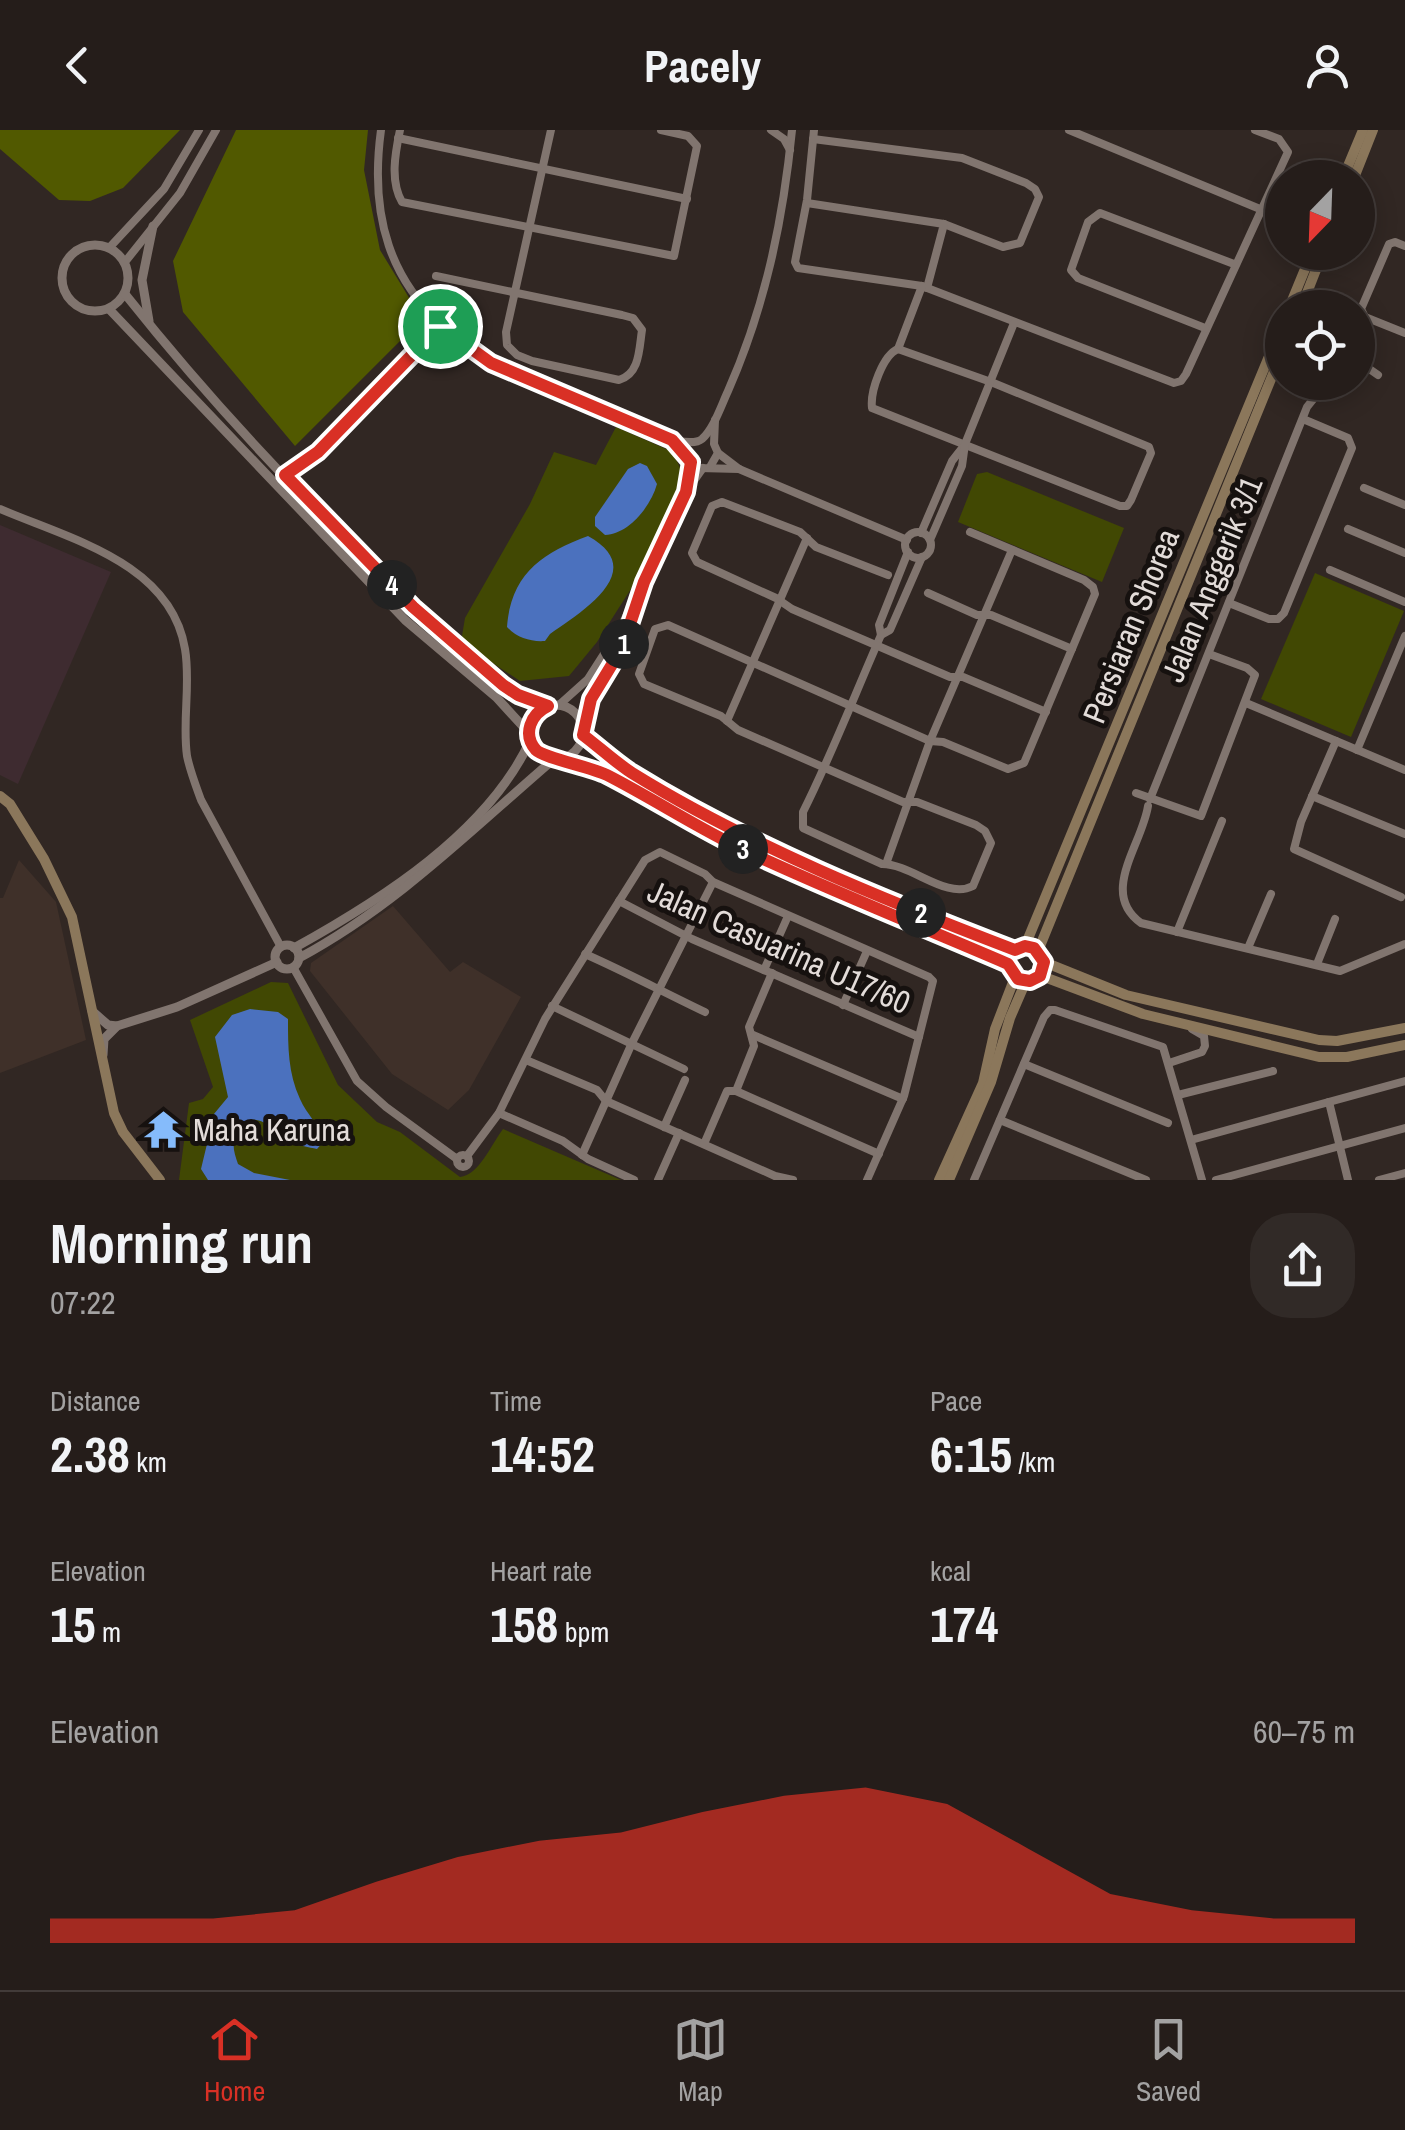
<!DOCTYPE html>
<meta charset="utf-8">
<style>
:root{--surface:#251d1a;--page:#312a27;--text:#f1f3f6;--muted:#a3a2a2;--line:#423b39;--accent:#d93025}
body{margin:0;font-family:"Archivo Narrow",sans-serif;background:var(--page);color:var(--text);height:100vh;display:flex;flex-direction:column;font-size:38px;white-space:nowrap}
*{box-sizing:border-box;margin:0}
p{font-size:32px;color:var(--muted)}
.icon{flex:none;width:55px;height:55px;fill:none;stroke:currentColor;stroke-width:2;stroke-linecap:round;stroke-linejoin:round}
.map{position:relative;height:1050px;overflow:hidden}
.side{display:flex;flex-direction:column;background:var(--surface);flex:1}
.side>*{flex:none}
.needle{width:65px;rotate:203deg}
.tools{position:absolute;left:1265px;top:30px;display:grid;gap:20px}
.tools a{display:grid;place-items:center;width:110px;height:110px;border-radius:50%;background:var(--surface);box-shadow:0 5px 25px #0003,0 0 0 2px var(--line);font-size:50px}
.pin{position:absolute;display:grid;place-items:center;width:85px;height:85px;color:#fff;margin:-42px;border:5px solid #fff;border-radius:50%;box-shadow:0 2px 10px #0007}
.km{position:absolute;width:50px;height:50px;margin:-25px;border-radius:50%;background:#222;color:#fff;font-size:28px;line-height:50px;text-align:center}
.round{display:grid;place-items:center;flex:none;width:105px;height:105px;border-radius:40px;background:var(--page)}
.head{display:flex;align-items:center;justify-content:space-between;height:170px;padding:0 50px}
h1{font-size:55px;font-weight:700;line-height:75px}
.stats{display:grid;grid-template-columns:repeat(3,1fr);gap:15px;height:170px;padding:10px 50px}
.stats div{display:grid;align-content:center}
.stats b{font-size:50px;font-weight:700}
.stats small{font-size:28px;font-weight:400}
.stats p{font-size:28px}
.chart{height:280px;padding:20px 50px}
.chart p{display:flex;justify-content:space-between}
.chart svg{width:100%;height:180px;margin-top:10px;fill:var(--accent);opacity:.7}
header{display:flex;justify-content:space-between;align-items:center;height:130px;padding:0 50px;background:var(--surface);font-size:45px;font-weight:700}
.tab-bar{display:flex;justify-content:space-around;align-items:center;height:140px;border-top:2px solid var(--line);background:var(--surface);font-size:28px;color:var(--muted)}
.tab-bar a{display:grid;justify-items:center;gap:5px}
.tab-bar .active{color:var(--accent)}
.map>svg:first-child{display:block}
.built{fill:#3f3029}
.education{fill:#3e2b30}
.green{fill:#414803}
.forest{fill:#515900}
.water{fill:#4b71be}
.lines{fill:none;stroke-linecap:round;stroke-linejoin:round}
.minor{stroke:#81756f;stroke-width:8}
.tertiary{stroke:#81756f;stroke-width:9}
.secondary{stroke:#8b775b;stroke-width:10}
.route-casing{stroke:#fff;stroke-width:20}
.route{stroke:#d93025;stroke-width:12}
.labels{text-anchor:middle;stroke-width:10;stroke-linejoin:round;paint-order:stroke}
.street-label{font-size:32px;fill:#e3dcd9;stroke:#16110f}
.poi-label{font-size:32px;fill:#e3dcd9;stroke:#16110f;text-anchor:start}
</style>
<header><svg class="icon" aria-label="back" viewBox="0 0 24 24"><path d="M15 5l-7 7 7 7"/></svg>Pacely<svg class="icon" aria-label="person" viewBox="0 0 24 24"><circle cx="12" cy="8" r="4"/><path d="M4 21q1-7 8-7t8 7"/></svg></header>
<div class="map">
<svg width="1405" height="1050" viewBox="0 0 1405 1050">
<rect width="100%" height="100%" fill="#312723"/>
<g class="built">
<polygon points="19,730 56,772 86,910 0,943 0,768 3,768"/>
<polygon points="393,776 450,842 463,832 521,867 469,960 448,980 392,944 310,841 311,833"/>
</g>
<polygon class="education" points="0,395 111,442 18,654 0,645"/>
<g class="green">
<polygon points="616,297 673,322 684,347 645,437 597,512 569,546 520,551 461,512 465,488 530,374 554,322 596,335"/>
<polygon points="987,342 1124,398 1102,452 958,392 977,344"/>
<polygon points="1315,443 1404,481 1351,607 1261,569"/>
<path d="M271,852L288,853L338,955L377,992L400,1002L460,1047C479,1045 491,1015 503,999L621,1050H179L189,973L203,969L213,957L190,890Z"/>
</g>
<g class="forest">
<polygon points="0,0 180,0 123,58 90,71 59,70 0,19"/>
<polygon points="236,0 368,0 364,40 380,120 422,189 295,316 183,182 173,131"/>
</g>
<g class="water">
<path d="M640,333L647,336L657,354C651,376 629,404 605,405L595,396V387L628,339Z"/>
<path d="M588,406C650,440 583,481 550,504L545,511C531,512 517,508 507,497C511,444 542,423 588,406Z"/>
<path d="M250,879L278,882L288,889C288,917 288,943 300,969C307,985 319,994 324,1011L317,1019C309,1017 299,1016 292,1012C275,1003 254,973 237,1002C231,1013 234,1023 238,1034L254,1043L290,1050H208L201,1039L207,1014L204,996L228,967L215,907L232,885Z"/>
</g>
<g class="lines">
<g class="minor">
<path d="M381,0C353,207 518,246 672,310C680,311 695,315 702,309C714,298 721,276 728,261C765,177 783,91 792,0"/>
<path d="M400,0C395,24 390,51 402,72L674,126L697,16L688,6L661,0"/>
<polyline points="771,0 784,9 790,20"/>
<polyline points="814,0 807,70 795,132 798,138 922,156 1174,253 1181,251 1186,244 1288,22 1279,9 1255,0"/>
<polyline points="1069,0 1260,79"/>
<polyline points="398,8 687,69"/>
<polyline points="813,9 962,28 1026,53 1035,59 1039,67 1020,113 1003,117 944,94"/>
<polyline points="807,73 944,94 927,158"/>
<polyline points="1405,116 1395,112 1389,114 1361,179 1365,187 1405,203"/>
<polyline points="109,118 164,59 199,0"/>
<polyline points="125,132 180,63 216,0"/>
<path d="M436,146L622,185L633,188L642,200C639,219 640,244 619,250L532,231L517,225L507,215L506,202L551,0"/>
<polyline points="1205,198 1078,148 1071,140 1088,92 1100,83 1234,134"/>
<path d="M898,219L991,252L1149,317L1151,323L1131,370L1127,376H1120L872,278C870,261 883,225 898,219Z"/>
<polyline points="898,219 922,156"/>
<polyline points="1358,231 1378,245"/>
<polyline points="672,310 699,338 739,339"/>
<polyline points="718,323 739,339 907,410"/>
<polyline points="710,337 718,323 714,314 715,290"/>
<polyline points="285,345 318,322 440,196"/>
<polyline points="1364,358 1405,375"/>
<path d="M0,379C70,409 171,433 185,519C191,554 182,591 187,626C190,641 196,656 201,670L281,817"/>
<polyline points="1348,399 1405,423"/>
<circle cx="918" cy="415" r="13"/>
<polyline points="921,403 952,331 963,317"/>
<polyline points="930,410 962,336 965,314 1014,193"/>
<path d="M908,422L879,495L881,505C855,564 832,624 803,682V698L882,734C912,734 946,770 973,756L991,713L985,701L976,695L917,672H903L738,600L721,586L644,554L639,544L655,499L668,495L930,611L943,612L1008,639L1024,633L1095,464L1093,457L1084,450L970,402"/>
<polyline points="1330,440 1405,472"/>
<polyline points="888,445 816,417 800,402 722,372 712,376 692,423 697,432 776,468 792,479 950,547 963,547 1046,582"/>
<polyline points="928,463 977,485 991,485 1072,519"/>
<polyline points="1229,473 1269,489 1278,489 1284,483 1352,318 1348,308 1303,289"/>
<polyline points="881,505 890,500 922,427"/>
<polyline points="1246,573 1405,640"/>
<polyline points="559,575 588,549 620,499 686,362 703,338"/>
<polyline points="727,591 807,408"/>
<polyline points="583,596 597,555 623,518 639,470"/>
<polyline points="1336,611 1301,692 1294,719 1401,767"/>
<polyline points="1357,620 1405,506"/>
<polyline points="1136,663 1201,686 1255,545 1247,538 1209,524"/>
<polyline points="1312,666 1405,704"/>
<polyline points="1150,669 1307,277 1327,252"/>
<path d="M1148,676C1142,715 1099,763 1141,793L1340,841L1405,814"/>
<polyline points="886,734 930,611 1012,420"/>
<polyline points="619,771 692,809 919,907"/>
<polyline points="1177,802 1222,691"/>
<polyline points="1248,818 1271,764"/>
<path d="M585,824C626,842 665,863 705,882"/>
<polyline points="1317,834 1335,789"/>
<polyline points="293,837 357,951 386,977 457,1029"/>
<polyline points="764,840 788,786"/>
<polyline points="843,875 867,821"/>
<polyline points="552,876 684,939"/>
<polyline points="753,905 903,969"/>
<polyline points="526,930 597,960 606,971 775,1046 793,1050"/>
<polyline points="1169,933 1202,922 1205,916 1204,906 1192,899"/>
<polyline points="1024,934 1168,993"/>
<polyline points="736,961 879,1024"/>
<polyline points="1178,965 1273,941"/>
<polyline points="1329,972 1348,1050"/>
<polyline points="499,983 563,1011 588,1029 634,1050"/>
<polyline points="1000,990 1146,1050"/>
<polyline points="664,997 685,950"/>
<polyline points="1191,1010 1405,951"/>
<polyline points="704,1014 727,961 736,961 754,916 749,897 772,843"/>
<circle cx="463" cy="1031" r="6"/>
<polyline points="582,1025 632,913 713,752"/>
<polyline points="467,1026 499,983 545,889 645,730 660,722 705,744 713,752 929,847 933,851 904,966 867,1050"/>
<polyline points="658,1050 679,1003"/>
<polyline points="974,1050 1044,887 1050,880 1055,880 1163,917 1202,1050"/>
<polyline points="1216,1050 1405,998"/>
<polyline points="1379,1050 1405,1043"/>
</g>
<g class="tertiary">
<circle cx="95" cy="148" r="33"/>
<path d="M125,164C238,306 367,437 503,555L518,565L548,576"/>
<polyline points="109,179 405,490 496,567 529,603"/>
<polyline points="149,191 142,150 153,96"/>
<circle cx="556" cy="602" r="27"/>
<polyline points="583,605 630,642 741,703 1015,821"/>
<polyline points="563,628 603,643 746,721 1009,834"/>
<circle cx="287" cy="827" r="12"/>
<path d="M294,818C381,770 487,703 530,611"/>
<path d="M299,828C396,776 471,700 554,629"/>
<polyline points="92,881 108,895 117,896"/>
<polyline points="103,925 104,909 117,896 177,877 277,832"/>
</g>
<g class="secondary">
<polyline points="1343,48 1363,0"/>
<polyline points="1354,48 1373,0"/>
<polyline points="1289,178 1312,122"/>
<polyline points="1301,178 1323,122"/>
<polyline points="0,666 10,674 44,729 72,787 114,983 123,1002 160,1050"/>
<polyline points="1025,816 1282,195"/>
<circle cx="1026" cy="834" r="17"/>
<polyline points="1038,821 1282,222"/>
<polyline points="1044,832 1126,865 1319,910 1337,911 1405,898"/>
<polyline points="1039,845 1143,884 1319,927 1347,927 1405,915"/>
<polyline points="939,1050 983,953 995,899 1015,847"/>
<polyline points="949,1050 991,952 1010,888 1026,851"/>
</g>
</g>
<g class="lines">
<defs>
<path id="route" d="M440,196L491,233L672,310L691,332L686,362L644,452L622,518L591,569L583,605C599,617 615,632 632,643C748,715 887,771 1015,820L1025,816L1034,818L1044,832L1040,846L1030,851L1018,849L1008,834C922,797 834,762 748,722C699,699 654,669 607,645C591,637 544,628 536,620C522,604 531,584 548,576L518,565L503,555L413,477L285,345L318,322Z"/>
</defs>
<use href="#route" class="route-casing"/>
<use href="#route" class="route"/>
</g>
<defs>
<symbol id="temple-bare" viewBox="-9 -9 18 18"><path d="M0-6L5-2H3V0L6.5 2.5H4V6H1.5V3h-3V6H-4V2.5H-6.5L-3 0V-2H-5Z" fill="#85bbfb" stroke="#16110f" stroke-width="2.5" paint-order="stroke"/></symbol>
</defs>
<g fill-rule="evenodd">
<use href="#temple-bare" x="136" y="972" width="55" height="55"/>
</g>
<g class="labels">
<g class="street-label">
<text transform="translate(1212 449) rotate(-68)" y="11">Jalan Anggerik 3/1</text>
<text transform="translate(1131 496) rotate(-68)" y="11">Persiaran Shorea</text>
<text transform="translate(779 817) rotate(24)" y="11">Jalan Casuarina U17/60</text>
</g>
<g class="poi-label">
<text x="193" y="1011">Maha Karuna</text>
</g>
</g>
</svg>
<div class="tools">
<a><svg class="needle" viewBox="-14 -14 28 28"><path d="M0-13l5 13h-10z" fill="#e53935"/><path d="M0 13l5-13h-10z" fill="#a3a2a2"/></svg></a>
<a><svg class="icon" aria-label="locate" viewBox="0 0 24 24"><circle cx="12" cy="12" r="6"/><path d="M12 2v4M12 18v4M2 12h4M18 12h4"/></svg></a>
</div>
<div class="pin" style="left:440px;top:196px;background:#1e9e55"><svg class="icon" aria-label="arrive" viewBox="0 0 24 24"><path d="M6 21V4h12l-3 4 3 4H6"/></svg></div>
<b class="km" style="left:624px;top:514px">1</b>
<b class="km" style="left:921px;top:783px">2</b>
<b class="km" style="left:743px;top:719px">3</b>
<b class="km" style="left:392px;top:455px">4</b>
</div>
<section class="side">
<div class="head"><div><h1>Morning run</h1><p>07:22</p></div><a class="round"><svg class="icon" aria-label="share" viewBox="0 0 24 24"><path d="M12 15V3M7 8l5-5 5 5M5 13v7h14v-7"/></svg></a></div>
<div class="stats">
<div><p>Distance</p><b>2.38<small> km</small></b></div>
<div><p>Time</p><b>14:52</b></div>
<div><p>Pace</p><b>6:15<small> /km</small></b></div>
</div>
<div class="stats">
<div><p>Elevation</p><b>15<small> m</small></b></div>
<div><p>Heart rate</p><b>158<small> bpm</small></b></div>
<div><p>kcal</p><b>174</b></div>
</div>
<div class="chart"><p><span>Elevation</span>60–75 m</p>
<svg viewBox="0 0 160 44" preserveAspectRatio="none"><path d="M0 44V38L10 38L20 38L30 36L40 29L50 23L60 19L70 17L80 12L90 8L100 6L110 10L120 21L130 32L140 36L150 38L160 38V44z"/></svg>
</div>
</section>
<nav class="tab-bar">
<a class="active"><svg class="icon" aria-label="home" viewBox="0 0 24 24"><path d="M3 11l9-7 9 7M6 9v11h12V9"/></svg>Home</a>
<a><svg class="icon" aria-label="map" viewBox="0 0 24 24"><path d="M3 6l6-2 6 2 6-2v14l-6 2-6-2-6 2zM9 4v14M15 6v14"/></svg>Map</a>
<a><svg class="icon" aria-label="saved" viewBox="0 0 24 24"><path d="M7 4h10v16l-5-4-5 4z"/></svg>Saved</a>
</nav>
